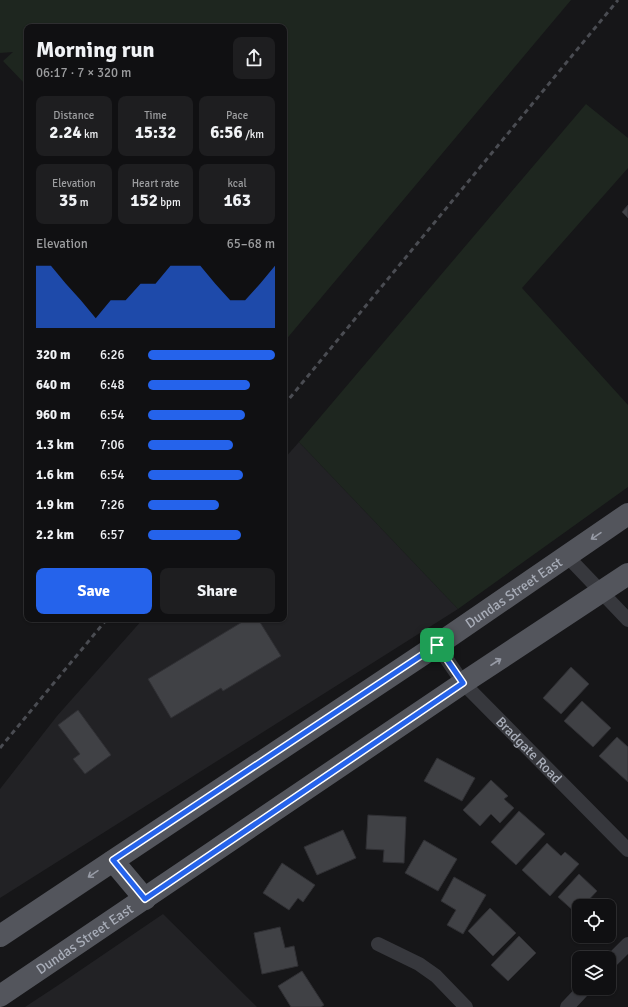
<!DOCTYPE html>
<meta charset="utf-8">
<style>
:root{--surface:#101012;--page:#1e1e20;--text:#f1f3f6;--muted:#9c9d9f;--line:#303032;--accent:#2563eb}
body{margin:0;font-family:Signika,sans-serif;background:var(--page);color:var(--text);height:100vh;display:flex;flex-direction:column;font-size:15px;white-space:nowrap}
*{box-sizing:border-box;margin:0}
p{font-size:13px;color:var(--muted)}
.icon{flex:none;width:22px;height:22px;fill:none;stroke:currentColor;stroke-width:2;stroke-linecap:round;stroke-linejoin:round}
.map{position:relative;flex:1;overflow:hidden}
.panel{position:absolute;left:24px;top:24px;width:263px;height:598px;display:flex;flex-direction:column;background:var(--surface);border-radius:8px;box-shadow:0 1px 3px #0004,0 0 0 1px var(--line)}
.panel>*{flex:none}
.tools{position:absolute;left:572px;top:899px;display:grid;gap:8px}
.tools a{display:grid;place-items:center;width:44px;height:44px;border-radius:8px;background:var(--surface);box-shadow:0 1px 3px #0004,0 0 0 1px var(--line);font-size:20px}
.pin{position:absolute;display:grid;place-items:center;width:34px;height:34px;color:#fff;margin:-17px;border-radius:8px;box-shadow:0 2px 6px #0006}
.round{display:grid;place-items:center;flex:none;width:42px;height:42px;border-radius:8px;background:var(--page)}
.summary{display:flex;align-items:center;justify-content:space-between;height:68px;padding:0 12px}
h1{font-size:22px;font-weight:700;line-height:30px}
.metrics{display:grid;grid-template-columns:repeat(3,1fr);gap:6px;height:68px;padding:4px 12px}
.metrics div{display:grid;align-content:center;border-radius:8px;background:var(--page);text-align:center}
.metrics b{font-size:17px;font-weight:700}
.metrics small{font-size:11px;font-weight:400}
.metrics p{font-size:11px}
.chart{height:112px;padding:8px 12px}
.chart p{display:flex;justify-content:space-between}
.chart svg{width:100%;height:72px;margin-top:4px;fill:var(--accent);opacity:.7}
.action{display:flex;gap:8px;margin-top:auto;padding:8px 12px}
.action a{flex:1;height:46px;border-radius:8px;background:var(--accent);color:#fff;font-size:16px;font-weight:700;line-height:46px;text-align:center}
.action a+a{background:var(--page);color:var(--text)}
ul{padding:0 12px;list-style:none;font-size:13px}
li{display:grid;grid-template-columns:64px 48px 1fr;align-items:center;height:30px}
li i{height:10px;border-radius:5px;background:var(--accent)}
.map>svg:first-child{display:block}
.built{fill:#222225}
.green{fill:#1e261f}
.building{fill:#404145;stroke:#303034}
.lines{fill:none;stroke-linecap:round;stroke-linejoin:round}
.minor{stroke:#37383d;stroke-width:14}
.primary{stroke:#53555c;stroke-width:22}
.rail{stroke:#4a4c52;stroke-width:3;stroke-dasharray:5 4;stroke-linecap:butt}
.oneway{stroke:#979ba6}
.route-casing{stroke:#fff;stroke-width:8}
.route{stroke:#2563eb;stroke-width:5}
.labels{text-anchor:middle;stroke-width:4;stroke-linejoin:round;paint-order:stroke}
.street-label{font-size:14px;fill:#a8adb8;stroke:#111113}
</style>
<div class="map">
<svg width="628" height="1007" viewBox="0 0 628 1007">
<rect width="100%" height="100%" fill="#161618"/>
<g class="built">
<polygon points="299,442 458,609 0,898 0,789 57,716 143,619 284,619 284,459"/>
<polygon points="163,914 257,1007 25,1007 63,982"/>
</g>
<g class="green">
<polygon points="0,0 571,0 284,342 284,27 27,27 27,86 3,61 13,52 0,53"/>
<polygon points="586,104 628,138 628,168 522,288 628,405 628,487 458,609 299,442"/>
</g>
<g class="building">
<polygon points="628,205 628,218 622,212"/>
<polygon points="247,619 258,619 281,656 223,691 221,688 171,718 148,679"/>
<polygon points="571,667 589,684 561,714 543,698"/>
<polygon points="582,701 611,728 593,747 564,721"/>
<polygon points="78,710 111,755 85,774 73,759 80,754 58,725"/>
<polygon points="617,737 628,747 628,782 599,756"/>
<polygon points="437,758 475,778 462,801 424,781"/>
<polygon points="491,780 508,796 504,799 514,808 500,823 491,814 480,826 463,810"/>
<polygon points="519,811 545,834 516,865 491,842"/>
<polygon points="368,815 406,817 404,863 383,862 384,850 366,849"/>
<polygon points="343,830 356,858 317,875 304,847"/>
<polygon points="424,840 457,859 438,891 405,873"/>
<polygon points="547,843 561,856 565,852 579,864 550,896 522,870"/>
<polygon points="282,863 315,885 303,902 298,898 289,910 263,893"/>
<polygon points="579,874 597,891 583,906 579,906 579,910 576,913 558,897"/>
<polygon points="454,877 486,895 463,934 447,925 456,910 441,901"/>
<polygon points="490,908 516,933 493,956 468,931"/>
<polygon points="280,927 285,948 294,946 298,966 262,974 254,933"/>
<polygon points="519,936 536,953 508,981 491,965"/>
<polygon points="302,971 324,1005 321,1007 291,1007 278,986"/>
</g>
<g class="lines">
<g class="minor">
<polyline points="566,555 628,620"/>
<path id="s1" d="M437,645L463,683L628,850"/>
<polyline points="378,944 419,964 436,976 466,1007"/>
<polyline points="609,963 628,944"/>
<polyline points="567,1007 585,988"/>
</g>
<g class="primary">
<polyline points="113,861 145,899"/>
<path id="s2" d="M0,936L437,645L628,514"/>
<path id="s3" d="M0,996L463,683L628,574"/>
</g>
<g class="rail">
<polyline points="284,405 618,0"/>
<polyline points="0,748 107,619"/>
</g>
</g>
<defs><path id="oneway-shaft" d="M-6 0H5M1.5-3L5.5 0L1.5 3" fill="none" stroke-width="1.6" stroke-linecap="round" stroke-linejoin="round"/></defs>
<g class="oneway">
<use href="#oneway-shaft" transform="translate(596 536) rotate(146)"/>
<use href="#oneway-shaft" transform="translate(496 662) rotate(-33)"/>
<use href="#oneway-shaft" transform="translate(93 874) rotate(146)"/>
</g>
<g class="lines">
<defs>
<polygon id="route" points="437,645 463,683 145,899 113,860"/>
</defs>
<use href="#route" class="route-casing"/>
<use href="#route" class="route"/>
</g>
<g class="labels">
<g class="street-label">
<text dy="5" stroke="none"><textPath href="#s2" startOffset="618">Dundas Street East</textPath></text>
<text dy="5" stroke="none"><textPath href="#s1" startOffset="140">Bradgate Road</textPath></text>
<text dy="5" stroke="none"><textPath href="#s3" startOffset="102">Dundas Street East</textPath></text>
</g>
</g>
</svg>
<div class="tools">
<a><svg class="icon" aria-label="locate" viewBox="0 0 24 24"><circle cx="12" cy="12" r="6"/><path d="M12 2v4M12 18v4M2 12h4M18 12h4"/></svg></a>
<a><svg class="icon" aria-label="layers" viewBox="0 0 24 24"><path d="M12 4l9 5-9 5-9-5zM3 14l9 5 9-5"/></svg></a>
</div>
<div class="pin" style="left:437px;top:645px;background:#1e9e55"><svg class="icon" aria-label="arrive" viewBox="0 0 24 24"><path d="M6 21V4h12l-3 4 3 4H6"/></svg></div>
<section class="panel">
<div class="summary"><div><h1>Morning run</h1><p>06:17 · 7 × 320 m</p></div><a class="round"><svg class="icon" aria-label="share" viewBox="0 0 24 24"><path d="M12 15V3M7 8l5-5 5 5M5 13v7h14v-7"/></svg></a></div>
<div class="metrics">
<div><p>Distance</p><b>2.24<small> km</small></b></div>
<div><p>Time</p><b>15:32</b></div>
<div><p>Pace</p><b>6:56<small> /km</small></b></div>
</div>
<div class="metrics">
<div><p>Elevation</p><b>35<small> m</small></b></div>
<div><p>Heart rate</p><b>152<small> bpm</small></b></div>
<div><p>kcal</p><b>163</b></div>
</div>
<div class="chart"><p><span>Elevation</span>65–68 m</p>
<svg viewBox="0 0 160 44" preserveAspectRatio="none"><path d="M0 44V6L10 6L20 17L30 27L40 38L50 27L60 27L70 17L80 17L90 6L100 6L110 6L120 17L130 27L140 27L150 17L160 6V44z"/></svg>
</div>
<ul>
<li><b>320 m</b>6:26<i style="width:100%"></i></li>
<li><b>640 m</b>6:48<i style="width:80%"></i></li>
<li><b>960 m</b>6:54<i style="width:76%"></i></li>
<li><b>1.3 km</b>7:06<i style="width:67%"></i></li>
<li><b>1.6 km</b>6:54<i style="width:75%"></i></li>
<li><b>1.9 km</b>7:26<i style="width:56%"></i></li>
<li><b>2.2 km</b>6:57<i style="width:73%"></i></li>
</ul>
<div class="action"><a>Save</a><a>Share</a></div>
</section>
</div>
